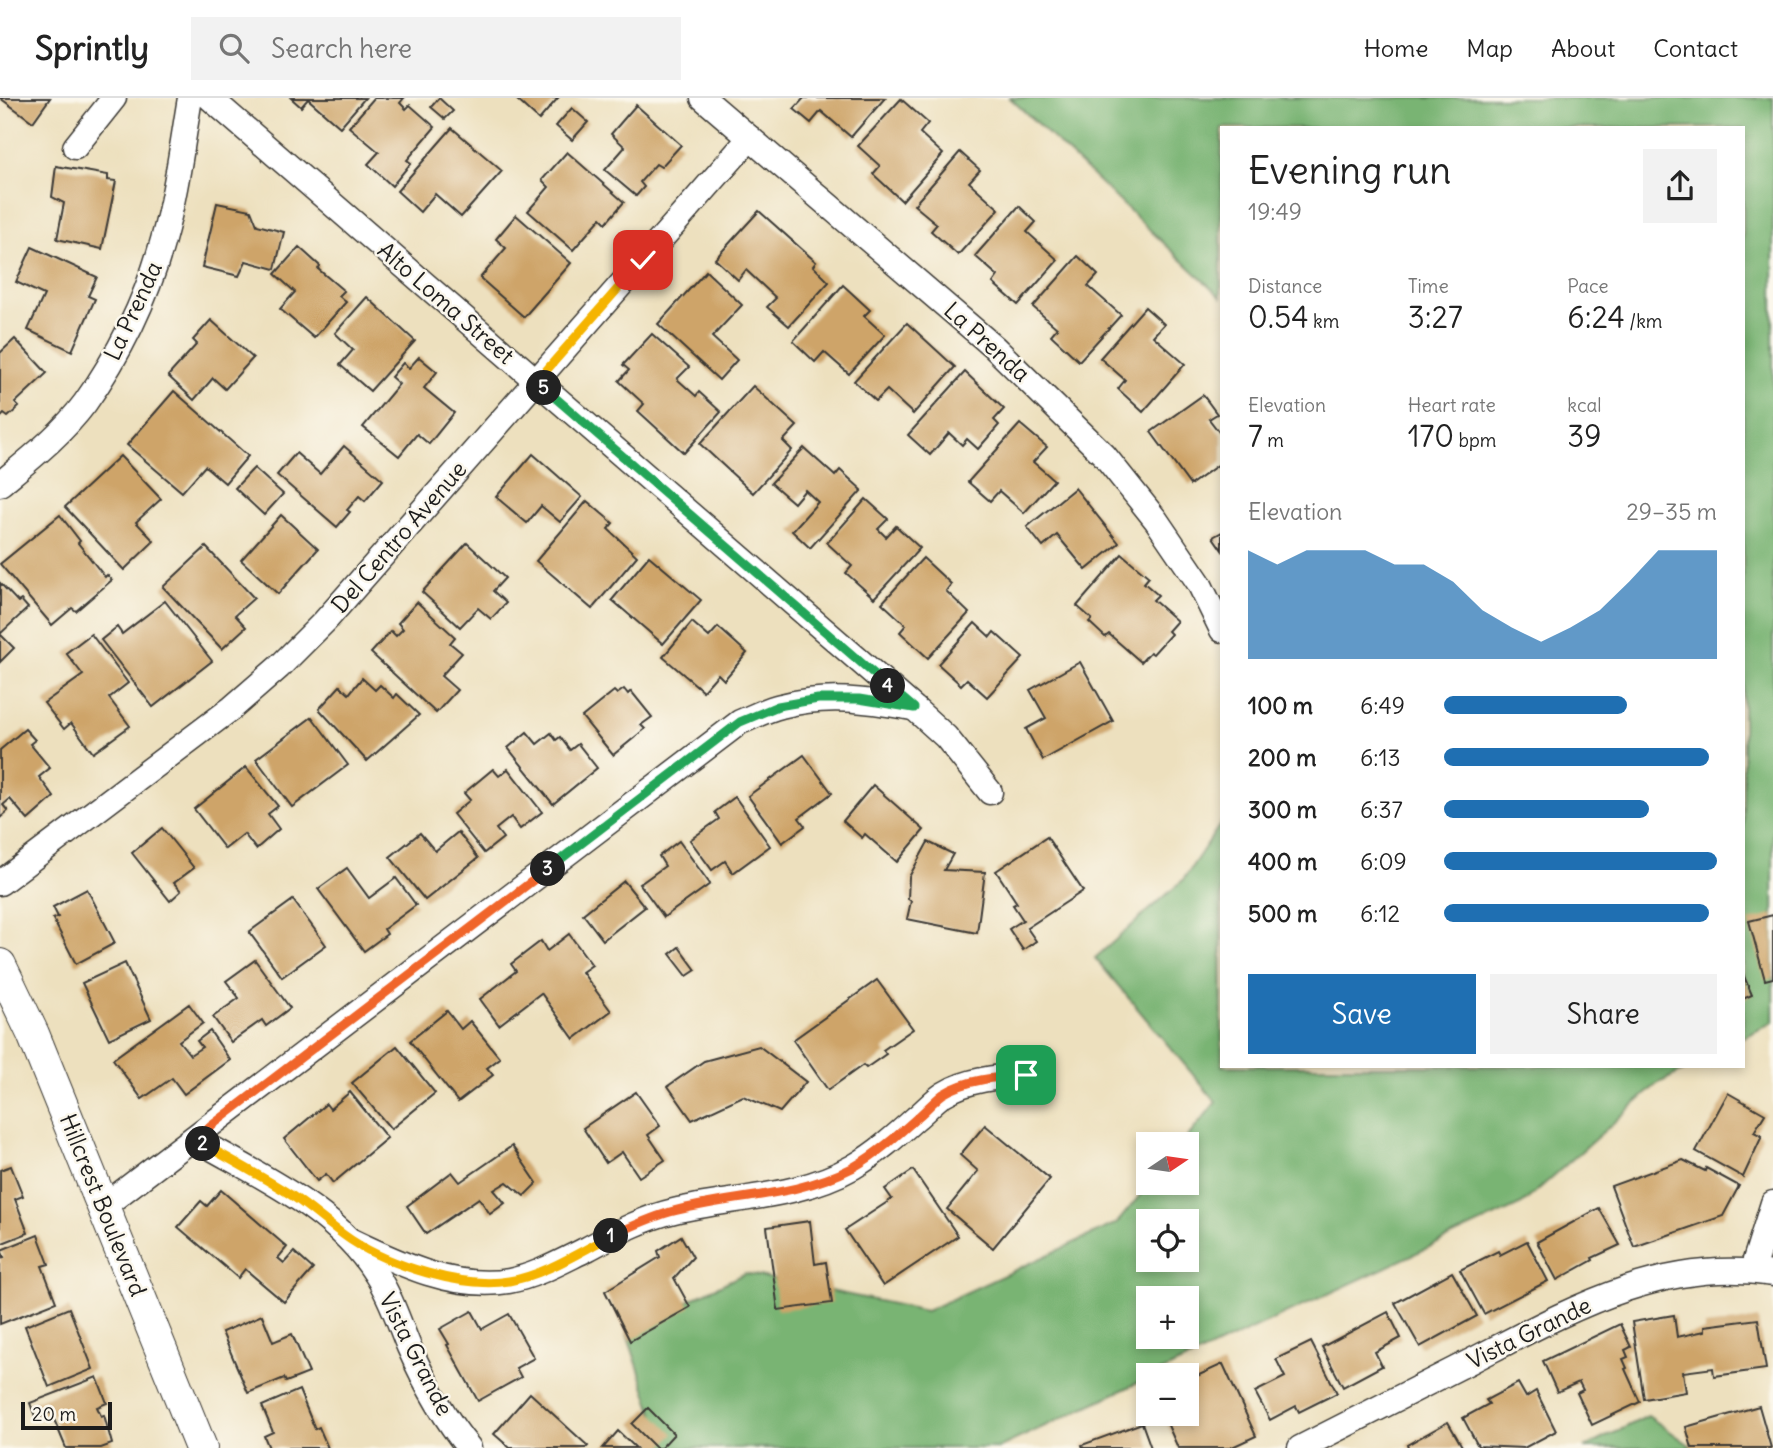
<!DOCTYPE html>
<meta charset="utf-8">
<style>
:root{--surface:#fff;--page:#f2f2f2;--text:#222;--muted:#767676;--line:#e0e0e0;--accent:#1f6fb2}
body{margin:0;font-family:Delius,sans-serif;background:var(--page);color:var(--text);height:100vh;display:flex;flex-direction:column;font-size:26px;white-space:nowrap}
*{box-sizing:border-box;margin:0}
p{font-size:23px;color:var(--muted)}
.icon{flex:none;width:38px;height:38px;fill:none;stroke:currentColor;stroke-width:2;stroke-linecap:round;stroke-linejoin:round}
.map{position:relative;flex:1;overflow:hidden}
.details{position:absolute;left:1220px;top:28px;width:525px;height:942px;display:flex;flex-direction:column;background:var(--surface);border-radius:0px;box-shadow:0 4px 10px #0003}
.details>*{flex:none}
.needle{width:46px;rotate:77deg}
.buttons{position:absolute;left:1136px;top:1034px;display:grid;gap:14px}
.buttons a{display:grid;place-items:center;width:63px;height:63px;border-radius:0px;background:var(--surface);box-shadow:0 4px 10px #0003;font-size:35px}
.scale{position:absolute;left:21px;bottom:18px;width:91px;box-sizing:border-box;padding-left:7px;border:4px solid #1c1c1c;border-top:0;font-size:19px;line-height:24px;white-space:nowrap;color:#1c1c1c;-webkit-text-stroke:5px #fbf7ec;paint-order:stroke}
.pin{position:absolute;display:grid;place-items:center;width:60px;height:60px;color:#fff;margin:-30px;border-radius:14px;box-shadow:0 4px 10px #0006}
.km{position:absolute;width:35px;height:35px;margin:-18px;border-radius:50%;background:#222;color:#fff;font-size:19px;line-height:35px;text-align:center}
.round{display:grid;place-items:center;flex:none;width:74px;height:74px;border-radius:0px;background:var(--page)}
.overview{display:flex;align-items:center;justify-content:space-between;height:119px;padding:0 28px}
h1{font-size:38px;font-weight:600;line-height:52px}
.metrics{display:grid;grid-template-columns:repeat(3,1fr);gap:10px;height:119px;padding:7px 28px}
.metrics div{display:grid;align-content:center}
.metrics b{font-size:30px;font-weight:600}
.metrics small{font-size:19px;font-weight:400}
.metrics p{font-size:19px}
.chart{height:196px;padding:14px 28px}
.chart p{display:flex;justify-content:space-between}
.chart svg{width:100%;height:126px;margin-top:7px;fill:var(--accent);opacity:.7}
.action{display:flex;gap:14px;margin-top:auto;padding:14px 28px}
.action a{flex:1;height:80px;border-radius:0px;background:var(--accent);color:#fff;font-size:28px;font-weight:600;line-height:80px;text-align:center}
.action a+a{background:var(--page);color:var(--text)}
ul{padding:0 28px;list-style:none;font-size:23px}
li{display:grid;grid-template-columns:112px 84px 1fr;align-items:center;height:52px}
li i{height:18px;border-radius:9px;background:var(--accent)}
header{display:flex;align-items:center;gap:42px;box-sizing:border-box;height:98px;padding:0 35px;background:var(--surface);border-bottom:2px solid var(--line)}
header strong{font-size:33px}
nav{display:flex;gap:38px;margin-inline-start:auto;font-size:24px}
.search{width:490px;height:63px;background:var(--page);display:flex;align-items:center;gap:18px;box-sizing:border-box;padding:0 24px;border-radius:0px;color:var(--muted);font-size:26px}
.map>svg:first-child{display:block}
.forest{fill:#79b473;stroke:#4a6848;stroke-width:2;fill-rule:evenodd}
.building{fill:#cea469}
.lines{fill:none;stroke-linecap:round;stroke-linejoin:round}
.minor-casing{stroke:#3b3934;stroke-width:27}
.tertiary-casing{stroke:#3b3934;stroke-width:34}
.minor{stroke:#fff;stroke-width:24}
.tertiary{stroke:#fff;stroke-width:32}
.split-1-casing{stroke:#fff;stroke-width:14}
.split-2-casing{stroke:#fff;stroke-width:14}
.split-3-casing{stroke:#fff;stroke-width:14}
.split-4-casing{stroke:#fff;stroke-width:14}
.split-5-casing{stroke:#fff;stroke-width:14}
.split-6-casing{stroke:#fff;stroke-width:14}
.split-1{stroke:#f0652b;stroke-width:9}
.split-2{stroke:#f5b400;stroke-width:9}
.split-3{stroke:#f0652b;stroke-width:9}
.split-4{stroke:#22a559;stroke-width:9}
.split-5{stroke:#22a559;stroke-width:9}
.split-6{stroke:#f5b400;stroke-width:9}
.labels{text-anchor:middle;stroke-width:5;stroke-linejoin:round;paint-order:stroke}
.street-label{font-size:23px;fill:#1c1c1c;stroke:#fbf7ec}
</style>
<header>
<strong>Sprintly</strong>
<div class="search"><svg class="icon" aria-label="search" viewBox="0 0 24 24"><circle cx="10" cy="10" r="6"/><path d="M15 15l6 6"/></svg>Search here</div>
<nav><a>Home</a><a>Map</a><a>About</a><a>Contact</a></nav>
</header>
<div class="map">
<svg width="1773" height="1350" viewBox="0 0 1773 1350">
<rect width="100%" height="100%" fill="#fbf7ec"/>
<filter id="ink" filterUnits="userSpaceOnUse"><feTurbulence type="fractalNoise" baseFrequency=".0143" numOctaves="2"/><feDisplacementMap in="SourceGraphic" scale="14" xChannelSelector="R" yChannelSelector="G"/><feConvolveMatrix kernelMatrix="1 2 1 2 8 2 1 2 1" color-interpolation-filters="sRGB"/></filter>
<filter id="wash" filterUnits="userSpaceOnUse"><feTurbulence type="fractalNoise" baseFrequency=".00686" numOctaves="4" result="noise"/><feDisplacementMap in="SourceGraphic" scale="28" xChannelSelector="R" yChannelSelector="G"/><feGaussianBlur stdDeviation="1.57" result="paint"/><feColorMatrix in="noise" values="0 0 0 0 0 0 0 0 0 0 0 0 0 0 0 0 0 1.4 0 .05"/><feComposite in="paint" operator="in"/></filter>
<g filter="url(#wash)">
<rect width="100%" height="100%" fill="#ede0be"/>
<g class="forest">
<polygon points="1010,0 1773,0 1773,924 1743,940 1743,30 1222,30 1221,199"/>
<path d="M1221,725L1222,968H1692L1657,986L1522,1106L1154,1277L1148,1278V1280L998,1350H665L626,1233L745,1175L926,1213L1117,1125L1150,1085H1186V1046H1182L1216,1004L1095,860L1183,782ZM1148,1124H1186V1162H1148ZM1148,1200H1186V1239H1148Z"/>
<polygon points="1648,1318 1694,1350 1584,1350"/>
</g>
<g id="blocks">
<g class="building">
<polygon points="0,0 50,0 33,24"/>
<polygon points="291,0 365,0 340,29 308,1 301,9"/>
<polygon points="374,0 404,0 400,5 406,11 410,7 435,29 407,62 411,65 392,88 368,66 379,54 349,29"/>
<polygon points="439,0 453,13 445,21 431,9"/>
<polygon points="515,0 558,0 539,22"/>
<polygon points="804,0 885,0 851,39 821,13 811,25 794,11"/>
<polygon points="901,1 928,25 920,35 943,56 902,103 873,76 880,68 858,48"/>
<polygon points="636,7 681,47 661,69 656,66 640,84 644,89 636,98 605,72 625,49 611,36"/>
<polygon points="572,10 588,24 572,42 556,28"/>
<polygon points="452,30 502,73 461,119 435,96 420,114 397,93"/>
<polygon points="567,54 624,104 606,125 601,120 573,152 528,113 549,89 542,82"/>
<polygon points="960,54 980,72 969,84 999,111 958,157 931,133 937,126 914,107"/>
<polygon points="56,68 108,77 108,82 116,83 102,151 57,141 64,105 52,99"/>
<polygon points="217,105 251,112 257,127 284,134 275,171 246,163 239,178 202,169"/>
<polygon points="1019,108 1036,124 1027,134 1058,162 1018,207 993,185 998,178 975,158"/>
<polygon points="759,113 816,164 813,168 829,184 789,228 767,209 776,200 746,172 738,182 715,161"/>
<polygon points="516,117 571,165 524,219 480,180 506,150 496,141"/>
<polygon points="32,149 97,179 88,198 95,201 72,253 28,232 44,197 16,184"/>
<polygon points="299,149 320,168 318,171 344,193 339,198 346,204 314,240 280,211 295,194 275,176"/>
<polygon points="1078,158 1098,177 1088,188 1121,217 1079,263 1051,237 1057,230 1033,209"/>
<polygon points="706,173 742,207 712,239 737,262 719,282 658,226"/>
<polygon points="843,187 870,212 864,218 885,237 849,276 824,254 815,264 793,243"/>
<polygon points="367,199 415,243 370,293 340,267 353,252 335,235"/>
<polygon points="1145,209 1164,226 1153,238 1185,266 1143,314 1118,291 1125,282 1100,260"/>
<polygon points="211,222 253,260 225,291 213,280 194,302 168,278 197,246 193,242"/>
<polygon points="907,225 955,269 913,316 887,292 876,303 854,283"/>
<polygon points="652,236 689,269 677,281 696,298 699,294 721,314 684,355 638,313 644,306 619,283 629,272 623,267"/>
<polygon points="15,241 47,275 15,305 19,309 8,319 4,316 0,320 0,255"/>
<polygon points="419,259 437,274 424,290 454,315 429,346 417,336 399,358 363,329 399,286 391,279 403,265 409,270"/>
<polygon points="965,274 1004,311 994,322 999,327 978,351 967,341 962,347 949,335 930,357 908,337"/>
<polygon points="753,288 797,328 783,343 792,352 753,395 700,346"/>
<polygon points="174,293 248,358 225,385 205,368 182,394 127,347"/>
<polygon points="1203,297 1217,316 1209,321 1222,338 1222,364 1190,387 1151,334"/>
<polygon points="1020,326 1047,349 1033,364 1054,382 1024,415 999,393 990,403 968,384"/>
<polygon points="344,348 383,382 365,403 359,398 347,412 350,414 337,429 277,377 296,355 320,376"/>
<polygon points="804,350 835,378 840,372 862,392 810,450 792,433 818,404 805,392 794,405 771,385"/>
<polygon points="533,356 582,399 560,424 541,408 527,425 496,399"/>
<polygon points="120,358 161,401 136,424 154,443 124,472 65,409"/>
<polygon points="254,370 283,396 264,417 235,390"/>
<polygon points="1075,390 1119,445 1086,472 1057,437 1043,449 1027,429"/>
<polygon points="866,401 888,421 878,431 886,439 896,428 920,450 874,500 846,475 852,468 827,445"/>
<polygon points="587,403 613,425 608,431 637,458 592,511 536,463"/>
<polygon points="60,417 80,443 78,445 105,479 107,477 112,482 76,513 72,510 52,527 0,466"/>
<polygon points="281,417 318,451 278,496 241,462"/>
<polygon points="1222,434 1222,452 1213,439"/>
<polygon points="467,445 505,480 493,493 506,505 491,521 478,510 460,529 422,494"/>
<polygon points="206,449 254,500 235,517 246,529 222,551 163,489"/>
<polygon points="1122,456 1149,479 1144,485 1158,497 1153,502 1177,523 1168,533 1171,536 1153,556 1150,554 1141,564 1109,536 1105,539 1089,524 1092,521 1077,508"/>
<polygon points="649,458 701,502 663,546 612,502"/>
<polygon points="923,460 951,486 946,493 969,515 928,560 900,534 906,527 882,505"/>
<polygon points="0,485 18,504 21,502 28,510 0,536 14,550 0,564"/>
<polygon points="165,503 212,563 153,609 101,542 117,529 122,536"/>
<polygon points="417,504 455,539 450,545 462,555 441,578 457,592 436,615 371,555 391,533 396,538 403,531 398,525"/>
<polygon points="692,524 709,539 718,529 747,555 724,582 718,576 703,593 663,559"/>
<polygon points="975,525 990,539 994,534 1023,560 987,599 967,581 961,587 938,566"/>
<polygon points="91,536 128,585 109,600 130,628 93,655 71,625 64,631 44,605 83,577 66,555"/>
<polygon points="1080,564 1113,623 1043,662 1026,631 1046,620 1030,592"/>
<polygon points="362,580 375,592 380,587 394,600 397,596 419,617 367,663 319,611 340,588 349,596"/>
<polygon points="624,591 628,596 631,593 652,619 641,627 645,631 613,657 582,619 614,593 617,596"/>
<polygon points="312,619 348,667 292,709 256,661"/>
<polygon points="25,631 35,642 30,646 50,670 39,679 54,699 28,722 10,701 3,707 8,713 0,720 0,652"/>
<polygon points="527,634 537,646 551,635 556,642 560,639 570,652 578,646 597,670 553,706 508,650"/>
<polygon points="804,657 832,695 799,720 805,728 782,745 748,698"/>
<polygon points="246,669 278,708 268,716 279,731 256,751 244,736 225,751 194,711"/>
<polygon points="493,671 499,678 508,671 542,714 520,731 511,719 496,731 503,740 484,755 453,716 470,702 464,695"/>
<polygon points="873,687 924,732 897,764 865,736 862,740 843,723"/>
<polygon points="735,699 770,748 733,775 725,763 712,772 690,742 719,721 715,714"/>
<polygon points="162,730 194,770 174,785 181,793 170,803 132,755"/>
<polygon points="458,734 478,760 425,802 390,759 420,735 435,753"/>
<polygon points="1047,739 1083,793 1027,830 1036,843 1023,852 1009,831 1023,822 1013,807 1017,805 996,773"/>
<polygon points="679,743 710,786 664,819 640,786 665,768 659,758"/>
<polygon points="928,744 953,756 944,772 985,774 977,835 907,821 911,803 908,801 909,779"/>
<polygon points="347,770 369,800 396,780 416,807 384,831 387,836 364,853 318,791"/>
<polygon points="624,783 645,809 603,842 583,816"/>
<polygon points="87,791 115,845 76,866 53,821 58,819 53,809"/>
<polygon points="293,802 326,847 282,879 249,834"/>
<polygon points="1773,817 1773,880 1765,882 1749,823"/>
<polygon points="569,836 592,867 582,874 611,913 574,941 541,895 499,927 480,901 516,873 511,866 541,843 547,853"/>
<polygon points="679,849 696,872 687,878 670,856"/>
<polygon points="255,862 290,910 266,928 262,922 231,944 213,919 239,900 226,883"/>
<polygon points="125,865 151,921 109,941 82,885"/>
<polygon points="1743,876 1752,897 1743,901"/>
<polygon points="877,882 913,931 883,952 886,956 866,970 863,967 828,992 793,942"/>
<polygon points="189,906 203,925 179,943 190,957 202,949 197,943 210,933 230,962 184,996 172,980 142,1001 113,961"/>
<polygon points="447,913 461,931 470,923 500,960 487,970 493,977 458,1004 410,943"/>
<polygon points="397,948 435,995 391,1031 352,985"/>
<polygon points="759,948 806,984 780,1014 743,998 692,1022 668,988 704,963"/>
<polygon points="350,994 387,1040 333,1085 326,1076 317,1083 284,1041 326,1006 330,1011"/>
<polygon points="636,994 660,1028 648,1037 665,1062 639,1079 622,1054 606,1065 583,1030"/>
<polygon points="1728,995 1765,1016 1754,1034 1762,1038 1743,1079 1696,1053"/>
<polygon points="985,1027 1050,1081 993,1150 947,1111 978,1073 960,1057"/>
<polygon points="512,1048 537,1085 524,1098 507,1084 494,1092 505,1105 490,1116 479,1100 426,1136 407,1108 452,1074 460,1084"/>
<polygon points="1683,1062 1705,1073 1706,1070 1739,1088 1723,1118 1634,1149 1611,1088"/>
<polygon points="11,1068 23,1098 15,1101 28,1135 0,1146 0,1072"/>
<polygon points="913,1072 958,1138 883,1188 845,1132 892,1101 885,1091"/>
<polygon points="221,1092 287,1149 278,1160 284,1165 294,1154 313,1171 284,1204 245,1171 238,1180 178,1129 201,1103 207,1108"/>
<polygon points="1599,1110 1620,1147 1592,1160 1593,1162 1557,1182 1537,1144"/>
<polygon points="810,1123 815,1166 826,1164 832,1205 778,1212 767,1129"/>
<polygon points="38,1137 49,1166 42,1168 56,1204 0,1226 0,1160 4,1159 1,1152"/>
<polygon points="681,1138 693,1159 674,1180 690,1209 630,1243 605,1193 660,1159 658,1153"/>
<polygon points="1527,1143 1548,1183 1484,1216 1460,1172 1498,1153 1500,1157"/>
<polygon points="1452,1174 1477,1218 1420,1249 1395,1205"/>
<polygon points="69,1210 93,1271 49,1289 25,1228"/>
<polygon points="472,1213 482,1231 509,1216 534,1260 516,1270 521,1279 478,1303 447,1247 449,1246 440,1231"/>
<polygon points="1388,1214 1401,1240 1375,1254 1382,1268 1343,1289 1322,1249"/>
<polygon points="262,1217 273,1244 292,1236 309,1275 286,1284 284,1280 248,1295 222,1234"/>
<polygon points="1674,1217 1677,1239 1705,1233 1705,1228 1758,1221 1766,1271 1714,1278 1713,1270 1683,1274 1686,1294 1644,1301 1632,1224"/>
<polygon points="1620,1226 1631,1249 1625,1252 1628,1259 1623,1261 1627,1270 1625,1271 1640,1304 1592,1327 1577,1295 1583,1292 1579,1284 1557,1294 1543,1263"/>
<polygon points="1311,1244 1337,1295 1299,1314 1296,1308 1270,1322 1255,1294 1285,1279 1276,1261"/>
<polygon points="1223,1266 1256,1338 1230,1350 1178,1350 1163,1316 1186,1316 1186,1283"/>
<polygon points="97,1279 107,1305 97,1309 101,1318 104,1317 112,1346 101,1350 66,1350 51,1314 36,1321 30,1305"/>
<polygon points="1518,1285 1526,1299 1536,1293 1556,1333 1524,1350 1478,1348 1463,1320 1489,1306 1486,1302"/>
<polygon points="299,1292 315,1331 319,1329 328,1350 269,1350 264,1338 273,1334 262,1308"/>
<polygon points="530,1295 588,1348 586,1350 510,1350 494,1336"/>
<polygon points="1759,1308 1771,1350 1692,1350 1686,1329"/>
<polygon points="648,1310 674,1336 661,1350 656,1350 632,1326"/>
<polygon points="1448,1324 1463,1350 1408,1350 1407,1347"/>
<polygon points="1142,1325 1151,1350 1083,1350 1082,1347"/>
<polygon points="618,1333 636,1350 603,1350"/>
</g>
</g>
</g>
<g filter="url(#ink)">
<use href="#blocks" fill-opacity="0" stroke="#3b3934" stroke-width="2"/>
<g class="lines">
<defs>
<g id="minor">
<polyline points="210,0 914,610 946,639 990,694"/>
<polyline points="703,0 994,249 1104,357 1156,422 1199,485 1222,532"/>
<polyline points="75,49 114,0"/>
<path d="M0,386C30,361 62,336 85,305C120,256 147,200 163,142C176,96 182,47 190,0"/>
<polyline points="0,785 232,610 279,569 325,523 750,40"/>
<path d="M194,1040C259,1078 336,1111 376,1176C391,1199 399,1225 409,1249C425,1285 444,1320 469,1350"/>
<path d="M104,1108L740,624C753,619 767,611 781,608C827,596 866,602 912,610"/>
<path d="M352,1143C400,1166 454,1192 509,1183C536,1178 562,1163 587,1151C615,1136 643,1120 674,1113C734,1099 798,1100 853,1069C877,1055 896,1038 916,1020C925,1013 934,1002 944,996C968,981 998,979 1026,977"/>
<polyline points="1752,1172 1773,1105"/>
<path d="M1300,1350C1357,1321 1414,1292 1471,1263C1566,1214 1662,1158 1773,1176"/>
</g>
<polyline id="tertiary" points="0,867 33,936 201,1350"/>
</defs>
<use href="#minor" class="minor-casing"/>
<use href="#tertiary" class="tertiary-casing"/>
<use href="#minor" class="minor"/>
<use href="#tertiary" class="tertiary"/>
</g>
</g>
<g class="lines" filter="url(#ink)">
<defs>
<path id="split-1" d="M611,1138C630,1129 650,1120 670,1114C731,1097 794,1100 852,1070C877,1056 898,1037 919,1018C927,1011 935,1002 943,996C967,981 998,979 1026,977"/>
<path id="split-2" d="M203,1046C233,1063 263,1079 291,1097C312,1111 330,1128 351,1142C389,1167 463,1191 509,1183C545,1177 579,1154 611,1138"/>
<polyline id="split-3" points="203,1046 194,1041 548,771"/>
<polyline id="split-4" points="548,771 740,624 778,608 818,601 859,601 914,610 888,588"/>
<polyline id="split-5" points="544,290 888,588"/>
<polyline id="split-6" points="544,290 537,283 643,162"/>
</defs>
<use href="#split-1" class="split-1-casing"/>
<use href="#split-2" class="split-2-casing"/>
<use href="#split-3" class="split-3-casing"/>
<use href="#split-4" class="split-4-casing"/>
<use href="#split-5" class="split-5-casing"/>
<use href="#split-6" class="split-6-casing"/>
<use href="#split-1" class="split-1"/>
<use href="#split-2" class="split-2"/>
<use href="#split-3" class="split-3"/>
<use href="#split-4" class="split-4"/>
<use href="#split-5" class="split-5"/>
<use href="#split-6" class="split-6"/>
</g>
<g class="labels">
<g class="street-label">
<text transform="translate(446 205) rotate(41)" y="8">Alto Loma Street</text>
<text transform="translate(133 213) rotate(-65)" y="8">La Prenda</text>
<text transform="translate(987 244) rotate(42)" y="8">La Prenda</text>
<text transform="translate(399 439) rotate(-49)" y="8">Del Centro Avenue</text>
<text transform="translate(103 1107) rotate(68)" y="8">Hillcrest Boulevard</text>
<text transform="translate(1529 1235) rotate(-26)" y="8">Vista Grande</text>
<text transform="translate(416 1256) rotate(63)" y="8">Vista Grande</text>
</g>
</g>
</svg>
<div class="buttons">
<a><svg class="needle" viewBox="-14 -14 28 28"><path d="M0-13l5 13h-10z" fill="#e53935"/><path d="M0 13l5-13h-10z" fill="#767676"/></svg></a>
<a><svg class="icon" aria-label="locate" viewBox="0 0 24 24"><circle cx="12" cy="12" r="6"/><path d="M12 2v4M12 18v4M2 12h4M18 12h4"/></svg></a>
<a>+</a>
<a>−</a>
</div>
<div class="scale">20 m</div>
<div class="pin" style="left:1026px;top:977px;background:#1e9e55"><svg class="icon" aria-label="arrive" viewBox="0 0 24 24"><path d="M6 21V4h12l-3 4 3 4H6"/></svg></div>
<div class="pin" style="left:643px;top:162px;background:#d93025"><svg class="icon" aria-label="check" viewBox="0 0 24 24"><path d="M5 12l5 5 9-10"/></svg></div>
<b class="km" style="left:611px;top:1138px">1</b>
<b class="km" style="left:203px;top:1046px">2</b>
<b class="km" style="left:548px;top:771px">3</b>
<b class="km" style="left:888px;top:588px">4</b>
<b class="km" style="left:544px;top:290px">5</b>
<section class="details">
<div class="overview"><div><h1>Evening run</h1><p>19:49</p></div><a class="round"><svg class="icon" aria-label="share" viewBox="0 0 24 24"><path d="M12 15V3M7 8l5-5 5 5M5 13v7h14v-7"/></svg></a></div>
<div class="metrics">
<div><p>Distance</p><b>0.54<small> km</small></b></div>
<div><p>Time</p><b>3:27</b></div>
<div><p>Pace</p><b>6:24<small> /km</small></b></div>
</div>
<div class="metrics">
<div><p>Elevation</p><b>7<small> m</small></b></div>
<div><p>Heart rate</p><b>170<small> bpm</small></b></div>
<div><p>kcal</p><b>39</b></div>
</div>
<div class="chart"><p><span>Elevation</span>29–35 m</p>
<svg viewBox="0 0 160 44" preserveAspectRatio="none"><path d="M0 44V6L10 11L20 6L30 6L40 6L50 11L60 11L70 17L80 27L90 33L100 38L110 33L120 27L130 17L140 6L150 6L160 6V44z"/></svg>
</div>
<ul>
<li><b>100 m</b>6:49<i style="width:67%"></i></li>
<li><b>200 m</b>6:13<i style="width:97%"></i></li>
<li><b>300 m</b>6:37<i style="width:75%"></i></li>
<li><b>400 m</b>6:09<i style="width:100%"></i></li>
<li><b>500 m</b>6:12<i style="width:97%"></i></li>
</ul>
<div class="action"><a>Save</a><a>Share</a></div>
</section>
</div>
